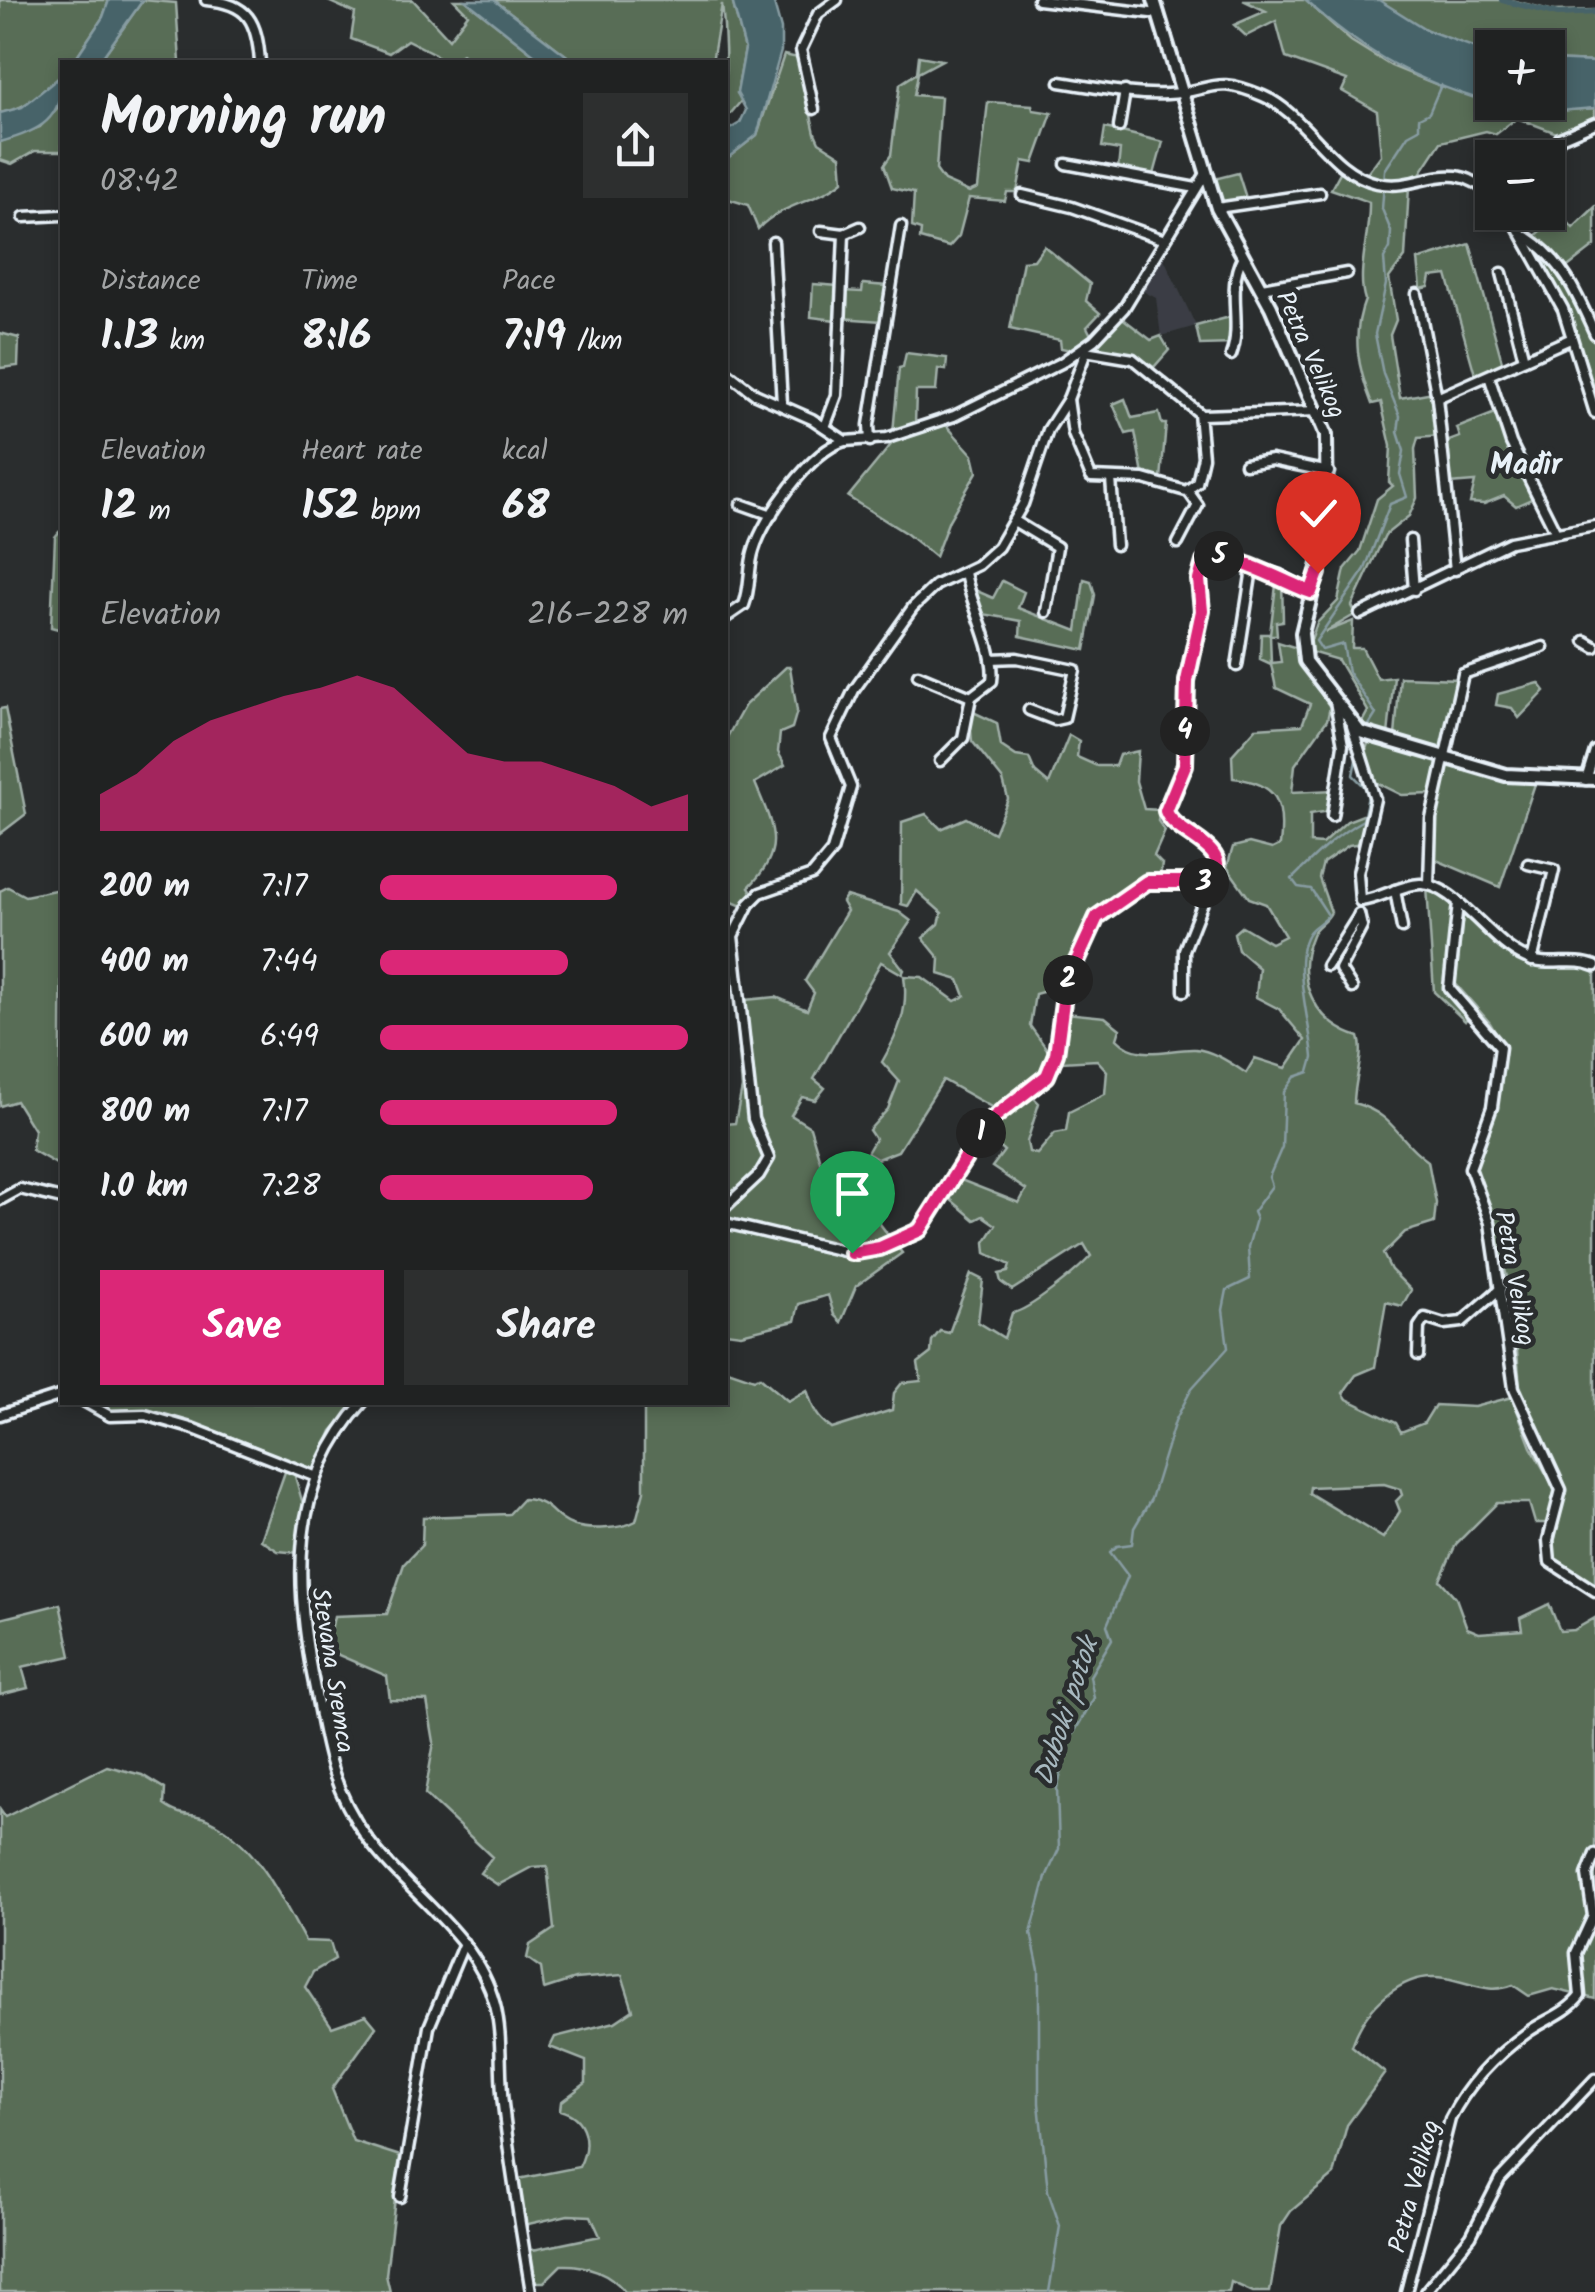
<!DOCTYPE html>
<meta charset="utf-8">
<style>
:root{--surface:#202222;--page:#2d2f2f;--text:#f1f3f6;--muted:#a2a4a5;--line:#3d3f40;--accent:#db2777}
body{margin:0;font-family:Kalam,sans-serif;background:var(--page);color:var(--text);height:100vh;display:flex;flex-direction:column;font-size:38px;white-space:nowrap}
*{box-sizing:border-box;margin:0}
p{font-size:32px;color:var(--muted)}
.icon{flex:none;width:55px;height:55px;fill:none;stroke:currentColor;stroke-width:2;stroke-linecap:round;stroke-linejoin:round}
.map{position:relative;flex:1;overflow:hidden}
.drawer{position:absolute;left:60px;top:60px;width:668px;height:1345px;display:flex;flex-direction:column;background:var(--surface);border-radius:0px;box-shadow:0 5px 15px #0003,0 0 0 2px var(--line)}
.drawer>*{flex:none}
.fabs{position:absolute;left:1475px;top:30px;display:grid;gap:20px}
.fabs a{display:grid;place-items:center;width:90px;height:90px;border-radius:0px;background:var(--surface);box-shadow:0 5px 15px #0003,0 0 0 2px var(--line);font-size:50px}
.pin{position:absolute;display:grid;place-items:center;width:85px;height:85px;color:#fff;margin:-102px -42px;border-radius:50% 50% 50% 0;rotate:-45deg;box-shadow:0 0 10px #0007}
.pin .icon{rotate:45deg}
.km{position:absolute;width:50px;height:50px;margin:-25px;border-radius:50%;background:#222;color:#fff;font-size:28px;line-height:50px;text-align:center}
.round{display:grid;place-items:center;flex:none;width:105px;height:105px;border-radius:0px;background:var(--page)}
.overview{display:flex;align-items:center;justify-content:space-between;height:170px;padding:0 40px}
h1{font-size:55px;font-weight:700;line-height:75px}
.stats{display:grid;grid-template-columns:repeat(3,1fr);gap:15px;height:170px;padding:10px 40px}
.stats div{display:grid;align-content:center}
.stats b{font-size:42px;font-weight:700}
.stats small{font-size:28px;font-weight:400}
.stats p{font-size:28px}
.chart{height:280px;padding:20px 40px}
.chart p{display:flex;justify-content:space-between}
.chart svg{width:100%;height:180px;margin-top:10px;fill:var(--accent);opacity:.7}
.cta{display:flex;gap:20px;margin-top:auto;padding:20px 40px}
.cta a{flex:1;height:115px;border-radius:0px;background:var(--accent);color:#fff;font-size:40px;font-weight:700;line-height:115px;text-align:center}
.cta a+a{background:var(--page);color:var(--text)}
ul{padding:0 40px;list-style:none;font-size:32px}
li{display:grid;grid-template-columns:160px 120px 1fr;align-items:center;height:75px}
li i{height:25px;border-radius:12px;background:var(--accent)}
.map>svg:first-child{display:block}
.built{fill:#3b3e44}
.green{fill:#596d57;stroke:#a0afa8;stroke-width:2.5;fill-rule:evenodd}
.water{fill:#466369;stroke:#879ca2;stroke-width:2.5}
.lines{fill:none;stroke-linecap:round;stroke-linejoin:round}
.stream{stroke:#879ca2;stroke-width:2.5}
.canal{stroke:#466369;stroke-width:6}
.street-casing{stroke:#e8f1f8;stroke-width:15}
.secondary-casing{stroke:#e8f1f8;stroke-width:18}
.street{stroke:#2a2d2e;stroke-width:8}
.secondary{stroke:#2a2d2e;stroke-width:10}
.route-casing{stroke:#fff;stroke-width:20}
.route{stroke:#db2777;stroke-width:12}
.labels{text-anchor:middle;stroke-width:10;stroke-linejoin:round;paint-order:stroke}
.street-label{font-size:25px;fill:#e8f1f8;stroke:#2a2d2e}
.water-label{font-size:28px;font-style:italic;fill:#a7b8bf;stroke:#2a2d2e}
.quarter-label{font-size:30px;font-weight:bold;fill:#e8f1f8;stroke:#2a2d2e}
</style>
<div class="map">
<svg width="1595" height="2292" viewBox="0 0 1595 2292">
<rect width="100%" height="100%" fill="#2a2d2e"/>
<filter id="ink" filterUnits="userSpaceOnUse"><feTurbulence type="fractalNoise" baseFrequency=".01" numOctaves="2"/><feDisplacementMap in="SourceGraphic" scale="20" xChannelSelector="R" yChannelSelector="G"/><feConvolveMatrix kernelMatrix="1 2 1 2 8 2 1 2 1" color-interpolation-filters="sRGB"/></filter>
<g filter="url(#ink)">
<polygon class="built" points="1160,250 1196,326 1161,336 1156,298 1139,289"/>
<g class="green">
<path d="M0,0H109L103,17L73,62H62V75C43,91 28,109 0,113Z"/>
<polygon points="143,0 176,3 180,62 99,62"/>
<polygon points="326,0 413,0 449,39 468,14 454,0 465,0 544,62 470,62 462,54 453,62 442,62 435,54 407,40 389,53 351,39 355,13"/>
<path d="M494,0H732L745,49L737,93L742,100L725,120C725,78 727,46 722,4L712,62H575Z"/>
<path d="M1243,0H1305L1351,41L1391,66L1438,85L1537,112L1595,108V120L1559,134L1517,118L1496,134L1486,131L1441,142L1420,174C1401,179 1384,184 1366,175L1381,155L1377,111L1342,91L1347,80L1286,58L1276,21L1246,36L1234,25L1266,11Z"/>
<path d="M1379,0H1511L1554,11L1595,10V62L1548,60V48H1492V54C1454,43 1410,27 1379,0Z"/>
<path d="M784,55L798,58L815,133L819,142L841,156L843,181C818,202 780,204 758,229L748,205L725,198V160L757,135Z"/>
<polygon points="919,56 942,60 918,73 914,95 941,97 936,170 944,181 969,192 978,188 988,102 1032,105 1033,110 1052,113 1034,163 1023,161 1017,192 1007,192 1005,201 969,198 959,236 949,247 920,239 921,230 912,227 914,193 892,188 884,165 891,155 900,84 917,73"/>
<polygon points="62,103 62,151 35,151 12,164 0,160 0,142 40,127"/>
<polygon points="1105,128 1163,142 1153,178 1118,169 1120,150 1102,147"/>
<path d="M1343,167C1367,186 1379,190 1409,187L1405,257L1389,278L1396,320L1390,335L1400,398L1433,392V415L1441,436L1418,438L1415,449L1417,498L1409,516L1385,535L1352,606L1356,614L1325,632L1353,621L1352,648H1362L1378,679L1394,677L1388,735L1360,726L1368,711L1338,660L1307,651L1317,623L1338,601L1345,569L1360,551L1377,499L1393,486L1389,482L1391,446L1381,402L1372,404C1358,368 1351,336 1365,300C1356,272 1370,236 1369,202L1331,189Z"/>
<polygon points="1238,173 1247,201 1220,205 1210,180"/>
<polygon points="1595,207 1595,246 1565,269 1534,237 1561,214 1573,228"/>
<polygon points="1470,244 1503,365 1476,378 1447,275 1431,277 1429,287 1421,289 1418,260"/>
<polygon points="1044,246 1090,284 1086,301 1100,313 1087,327 1091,335 1076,351 1061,348 1060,340 1010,329 1023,261 1034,260"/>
<polygon points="1535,247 1568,284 1595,343 1595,397 1569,312"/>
<polygon points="813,284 838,286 836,320 811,317"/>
<polygon points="863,284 887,286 881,321 841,318 842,291 862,292"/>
<polygon points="1234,316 1233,344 1200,345 1196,326"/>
<polygon points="1121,317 1151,340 1161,336 1169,350 1154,367 1140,358 1094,348"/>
<polygon points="0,333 19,338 18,366 0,368"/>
<polygon points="906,353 947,358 946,370 938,369 936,391 916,391 915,425 893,433 899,368 903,367"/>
<polygon points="1125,399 1132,418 1159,413 1162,424 1166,424 1161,479 1143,475 1135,432 1126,434 1113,404"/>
<polygon points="1498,412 1512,455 1534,498 1516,506 1504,496 1484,504 1470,503 1475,482 1450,484 1446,449 1449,441 1460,437 1457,428"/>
<polygon points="946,425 973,455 977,472 949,520 935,557 907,534 848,497 894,441"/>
<polygon points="59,532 62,534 62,630 51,627 55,537"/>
<path d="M1277,577L1282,579L1283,621L1276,622L1277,635H1270L1271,663L1281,662L1278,642L1297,648L1300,662L1330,707L1327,720L1295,765L1292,792L1334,790L1330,811L1310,814V843L1322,844L1347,821L1368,813L1362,843L1349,845L1323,863L1319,878L1331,912C1327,922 1315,926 1312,935C1293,980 1315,1023 1359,1037C1365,1055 1354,1081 1354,1103C1396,1115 1396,1139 1428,1161L1436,1203L1434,1223L1405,1232L1383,1254L1391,1270L1411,1290L1402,1306L1386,1302L1375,1367L1356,1375L1343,1393L1347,1399L1396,1423L1401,1432L1424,1423L1435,1405L1474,1407L1512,1397L1531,1447L1556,1491L1547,1523H1535L1529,1503H1497L1456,1544L1440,1580L1456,1598L1467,1628L1479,1633L1522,1630L1520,1618L1549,1604L1560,1631L1574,1630L1595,1618V1999L1553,1989L1529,1996L1513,1985C1489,1995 1470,1982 1445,1978C1402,1970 1364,2009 1352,2046L1385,2073L1347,2125L1334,2175L1291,2211L1281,2226L1270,2292H1253L1231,2282L1229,2292H625C610,2272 586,2264 561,2265L544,2282H534L528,2251L600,2236L591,2216L568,2215L524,2225L518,2179L579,2167C591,2144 587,2117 560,2110L561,2102L586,2083V2061L550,2047L555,2037L615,2022L633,2010L622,1975L575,1979L544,1989L541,1968L527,1958L530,1945L554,1929L547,1866L532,1867L498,1885L480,1873L492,1857L425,1794L434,1742L427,1701L390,1700L387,1676L327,1650L334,1616L387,1614L404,1564L422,1545L423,1517L509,1514L523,1499C553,1501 550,1517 572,1525C588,1531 622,1529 636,1521L644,1491V1409L640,1403L725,1402V1369L754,1379L760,1377L788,1401L807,1390C813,1409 816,1417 832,1429L892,1410L894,1393L902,1383L921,1381L918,1363L931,1353L932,1341L940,1331L949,1333L971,1274L983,1280L978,1322L1004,1338L1012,1313C1029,1311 1077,1271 1091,1256L1084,1244L1012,1290L1001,1282L999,1274L1008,1272L1010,1265L986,1253L985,1242L996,1225L983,1216L975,1220L950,1199L961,1180L1019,1203L1026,1190L992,1167L1004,1151L988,1136L999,1119L1032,1096L1039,1103L1027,1142L1029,1152L1037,1154L1055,1133L1066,1131L1069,1112L1105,1094L1107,1071L1097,1060L1062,1062L1066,1013L1105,1017L1120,1029L1117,1039C1139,1062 1168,1048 1195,1049C1212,1050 1232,1064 1246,1073L1255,1058L1286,1068L1305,1040L1279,1009L1256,997L1259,968L1238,950L1234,933L1242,926L1271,943L1285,936L1266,904L1249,898L1227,867L1233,847L1249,843L1272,849L1280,845C1285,803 1278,783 1233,778L1232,755L1256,728L1302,725L1310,704L1276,688L1271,664L1260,659L1261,634H1270ZM1384,1484L1400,1489L1402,1495L1396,1501L1400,1511L1383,1538L1309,1493L1310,1487Z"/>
<polygon points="1084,579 1091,581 1095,595 1085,650 1020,636 1021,621 978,613 970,588 993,598 1002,581 1024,592 1018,608 1077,631"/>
<path d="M786,667H790L797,711L792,728L780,733L778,752L785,765L755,783C773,827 787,849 749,887L753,893L742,906L725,899V741L745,705Z"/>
<polygon points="1400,677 1459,679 1442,752 1395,736"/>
<polygon points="1539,683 1545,691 1519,718 1512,708 1496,705 1498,694"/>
<polygon points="5,708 26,814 0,834 0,709"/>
<path d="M969,710L997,723L1001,746L1016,756L1029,758L1035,772L1049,784L1069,735L1079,741L1077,757L1097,766H1115L1119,755L1138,751L1136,781L1144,809L1160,810L1158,821L1165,831L1154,856L1162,864L1159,883C1103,894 1077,938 1060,987L1035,994L1030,1026L1052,1056L1041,1077L995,1109L943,1080L898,1151L877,1159L867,1153L875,1139L869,1130L888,1109L899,1081L882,1062C898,1034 909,1010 904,976L922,977L955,1001L965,996L959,980L939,974L940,959L923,938L939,924L942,913L917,891L908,906L901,904L902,822L926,814L941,829L966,818L994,833L1008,799L1003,780L972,741Z"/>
<polygon points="1370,738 1439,762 1432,794 1402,795 1376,782 1365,752"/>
<polygon points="1446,763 1536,781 1500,887 1434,859 1433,830"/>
<polygon points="8,887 25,896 60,889 62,895 60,1166 32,1150 34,1130 16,1101 0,1106 0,891"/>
<polygon points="1427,887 1453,905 1447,983 1469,1014 1465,1021 1434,992"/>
<polygon points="846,896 899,912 911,921 890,952 904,970 902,974 881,962 814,1079 825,1088 815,1100 802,1097 791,1115 810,1127 825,1178 825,1196 849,1208 883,1204 886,1209 877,1220 902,1253 856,1286 841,1322 834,1315 828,1295 799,1304 795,1321 741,1334 725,1332 725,1124 735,1123 742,1088 739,1052 745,1042 746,1000 776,997 807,1010 814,993 805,981 847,911 842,902"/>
<path d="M1463,914C1485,927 1498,953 1525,962C1548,969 1573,960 1595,971V1587L1552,1558L1562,1491L1520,1387L1513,1302L1493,1220L1474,1170L1475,1155L1492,1121L1500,1094L1504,1047L1490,1023L1455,983Z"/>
<path d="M93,1403H358L332,1431L315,1472C270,1452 223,1432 176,1418C148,1410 117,1418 93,1403Z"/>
<polygon points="286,1469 294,1473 305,1511 299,1553 278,1551 261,1540"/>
<polygon points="60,1604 71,1656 22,1667 28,1688 0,1695 0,1619"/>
<path d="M107,1766L142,1775L165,1789L164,1805C185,1820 191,1811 207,1819C257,1843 280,1896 305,1941L330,1942L335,1959L313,1972L305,1987L332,2027L366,2015L376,2027L332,2089L353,2141L400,2156L386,2275L390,2292H0V1810L5,1817Z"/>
</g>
<g class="water">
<polygon points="109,0 143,0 99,62 73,62 103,17"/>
<polygon points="465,0 494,0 575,62 544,62"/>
<polygon points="732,0 773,0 781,29 781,51 757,135 725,160 725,132 740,123 746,110 737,93 745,49"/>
<path d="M1305,0H1379L1427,30L1492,54V102H1548V60L1595,62V108C1577,109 1558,112 1540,112C1519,112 1493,103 1472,97C1402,74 1360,49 1305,0Z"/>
<path d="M62,75C63,119 41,131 0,142V113L22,107Z"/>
</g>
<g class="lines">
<g class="stream">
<polyline points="1366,730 1376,714 1348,672 1343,644 1322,650 1316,641 1365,569 1390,504 1407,497 1400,474 1404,451 1398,432 1400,416 1383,374 1375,334 1386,284 1384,259 1390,248 1391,231 1382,209 1385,170 1408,135 1419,129 1419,118 1429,113 1441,85"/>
<path d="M1049,2292L1060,2226L1048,2191L1039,2103V1970L1031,1933L1046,1877L1059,1849L1057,1788L1072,1736L1094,1698L1090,1676L1112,1639L1107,1625L1128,1576L1110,1552L1117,1546L1132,1544L1134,1528L1151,1499L1175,1421L1192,1388L1228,1348L1223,1310L1227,1290L1250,1279L1248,1247L1256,1219L1253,1212L1272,1186L1269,1177L1282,1147L1284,1092L1295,1077L1309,1072L1313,1058C1311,1025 1289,957 1310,931C1316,924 1323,922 1328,915L1311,889L1298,887L1292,879C1314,857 1337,834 1363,820L1369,791L1353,775L1357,755"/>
</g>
<polyline class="canal" points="1502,0 1558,14 1595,12"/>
<defs>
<g id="street">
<path d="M206,0C249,3 257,22 260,62"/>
<polyline points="1038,0 1159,14"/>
<path d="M1060,82C1095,87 1132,96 1167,94C1213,92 1212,74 1263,96C1306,114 1330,173 1377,183C1422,193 1449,153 1492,196"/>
<polyline points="814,109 801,50 818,14 837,0"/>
<polyline points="1119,127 1125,91"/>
<polyline points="1548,159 1560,138 1595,123"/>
<polyline points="1066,164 1196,188"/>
<polyline points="1022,195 1072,207 1162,239"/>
<polyline points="1217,208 1320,193"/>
<polyline points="1509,212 1563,309 1595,413"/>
<polyline points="24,217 62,215"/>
<polyline points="821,231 844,234 860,227"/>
<path d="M1527,237C1563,260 1578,296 1595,334"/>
<polyline points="773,242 782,404"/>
<polyline points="1502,273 1524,359"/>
<polyline points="1262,288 1347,273"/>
<polyline points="1417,294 1437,398 1570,339"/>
<path d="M1231,355C1243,323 1226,289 1242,258"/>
<polyline points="725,371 755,394 812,419 845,441 887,438 954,416 1061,363 1094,340 1124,308 1205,175"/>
<polyline points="1489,376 1511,443 1556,533"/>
<polyline points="1437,398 1455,570"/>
<polyline points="1068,399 1073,434 1091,477 1144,479 1186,491 1197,483 1203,457 1199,413 1133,359 1085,351"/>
<polyline points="1202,415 1318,411"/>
<polyline points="825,427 837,395 844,234"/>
<polyline points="870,441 869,425 901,226"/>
<polyline points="1245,464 1272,460 1329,472"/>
<polyline points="1111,479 1116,545"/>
<polyline points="741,504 772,515"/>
<polyline points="1014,521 1057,547 1046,612"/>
<polyline points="1410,540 1414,590"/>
<polyline points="1178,543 1198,505 1188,491"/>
<polyline points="1360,614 1510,542 1595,526"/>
<path d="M725,618L744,605C751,587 748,568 754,550C764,517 811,450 845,441"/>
<polyline points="1585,641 1595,647"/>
<polyline points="991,659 1017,658 1075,670 1064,718 1055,720 1029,710"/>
<polyline points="1237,666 1252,569"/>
<path d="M918,675L971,697L992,681C997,652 970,604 965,572"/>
<path d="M1352,726L1375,799L1358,873L1360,901C1381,899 1399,885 1420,884C1454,882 1491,944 1526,958C1548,968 1573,957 1595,966"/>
<polyline points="940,761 963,738 971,697"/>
<polyline points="1586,780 1595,751"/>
<polyline points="1332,816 1343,745 1335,701"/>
<polyline points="1528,864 1554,870 1532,961"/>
<polyline points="1429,884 1431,819 1463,674 1543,647"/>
<polyline points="1395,890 1402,928"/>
<polyline points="1458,903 1449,988 1500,1047 1492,1107 1470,1168 1490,1223 1514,1388 1561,1490 1548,1540 1550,1562 1595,1591"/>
<polyline points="1327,966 1359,915"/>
<polyline points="1352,988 1340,969 1362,927 1359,914"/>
<polyline points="1184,991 1184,950 1211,882"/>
<polyline points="0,1200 20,1189 62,1199"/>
<polyline points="725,1207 759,1175 769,1158 753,1119 733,936 749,904 760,893 812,875 832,851 851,787 831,738 854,690 913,607 936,585 978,565 998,547 1023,504 1048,430 1068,399 1086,352"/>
<path d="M725,1223L852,1253L896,1243L920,1230L988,1122L1036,1087L1052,1068L1065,987L1097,917L1147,882H1211C1237,848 1177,837 1166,811L1185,765L1187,681L1202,606L1201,568L1215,556L1280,575L1311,592"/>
<polyline points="1418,1355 1419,1327 1425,1318 1444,1324 1462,1322 1501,1288"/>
<polyline points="85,1402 110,1416 145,1415 194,1429 317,1477"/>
<path d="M363,1402C288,1485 294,1587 315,1689C326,1748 331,1787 367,1838C408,1895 476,1932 495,2005C503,2036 499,2072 503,2104C510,2167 521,2229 531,2292"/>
<polyline points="0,1415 62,1395"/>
<polyline points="400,2197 429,2027 464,1943"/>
<path d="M1406,2292L1450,2119C1468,2083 1496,2055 1528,2032C1545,2020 1567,2013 1580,1996L1576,1953L1593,1916L1587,1875L1595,1854"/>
<polyline points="1425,2292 1471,2236 1500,2179 1595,2079"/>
</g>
<polyline id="secondary" points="1154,0 1217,208 1271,307 1326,435 1327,531 1302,633 1305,661 1360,732 1506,775 1595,779"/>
</defs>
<use href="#street" class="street-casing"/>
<use href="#secondary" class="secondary-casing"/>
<use href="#street" class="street"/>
<use href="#secondary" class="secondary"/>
</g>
</g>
<g class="lines" filter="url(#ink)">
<defs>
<path id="route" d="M852,1253L880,1248L920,1230L988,1122L1047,1076L1056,1054L1065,987L1097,917L1147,882H1210C1238,847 1175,837 1166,811L1185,765L1187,681L1202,611L1199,580L1204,562C1224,546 1288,585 1311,592L1318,573"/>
</defs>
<use href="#route" class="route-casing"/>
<use href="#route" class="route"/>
</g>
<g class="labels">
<g class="street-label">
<text transform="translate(1312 354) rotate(66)" y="9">Petra Velikog</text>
<text transform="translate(1516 1278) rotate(80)" y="9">Petra Velikog</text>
<text transform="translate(334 1670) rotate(81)" y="9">Stevana Sremca</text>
<text transform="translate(1413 2186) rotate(-75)" y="9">Petra Velikog</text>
</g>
<g class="water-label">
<text transform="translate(1065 1711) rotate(-72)" y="10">Duboki potok</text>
</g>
<g class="quarter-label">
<text x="1526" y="474">Mađir</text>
</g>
</g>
</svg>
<div class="fabs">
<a>+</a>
<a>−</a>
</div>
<div class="pin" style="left:852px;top:1253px;background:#1e9e55"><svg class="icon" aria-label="arrive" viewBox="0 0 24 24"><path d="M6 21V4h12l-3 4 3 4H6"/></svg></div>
<div class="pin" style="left:1318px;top:573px;background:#d93025"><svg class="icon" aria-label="check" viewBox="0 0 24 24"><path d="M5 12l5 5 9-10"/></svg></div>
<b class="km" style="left:981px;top:1133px">1</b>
<b class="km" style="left:1068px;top:980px">2</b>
<b class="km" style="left:1204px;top:883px">3</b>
<b class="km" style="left:1185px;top:731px">4</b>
<b class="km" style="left:1219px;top:556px">5</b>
<section class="drawer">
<div class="overview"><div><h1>Morning run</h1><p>08:42</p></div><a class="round"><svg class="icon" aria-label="share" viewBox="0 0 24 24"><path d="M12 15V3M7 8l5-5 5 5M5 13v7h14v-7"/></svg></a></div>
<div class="stats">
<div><p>Distance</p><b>1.13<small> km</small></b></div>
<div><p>Time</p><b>8:16</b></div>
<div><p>Pace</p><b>7:19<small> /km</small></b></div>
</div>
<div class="stats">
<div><p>Elevation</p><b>12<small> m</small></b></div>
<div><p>Heart rate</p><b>152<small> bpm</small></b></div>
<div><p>kcal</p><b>68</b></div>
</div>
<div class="chart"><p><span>Elevation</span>216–228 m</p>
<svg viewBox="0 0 160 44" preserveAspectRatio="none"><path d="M0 44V35L10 30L20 22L30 17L40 14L50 11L60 9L70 6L80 9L90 17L100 25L110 27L120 27L130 30L140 33L150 38L160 35V44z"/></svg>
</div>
<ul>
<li><b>200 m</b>7:17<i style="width:77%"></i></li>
<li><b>400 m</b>7:44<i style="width:61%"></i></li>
<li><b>600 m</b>6:49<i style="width:100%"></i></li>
<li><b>800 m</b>7:17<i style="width:77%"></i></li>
<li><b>1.0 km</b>7:28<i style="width:69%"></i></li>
</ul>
<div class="cta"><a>Save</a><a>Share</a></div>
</section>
</div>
